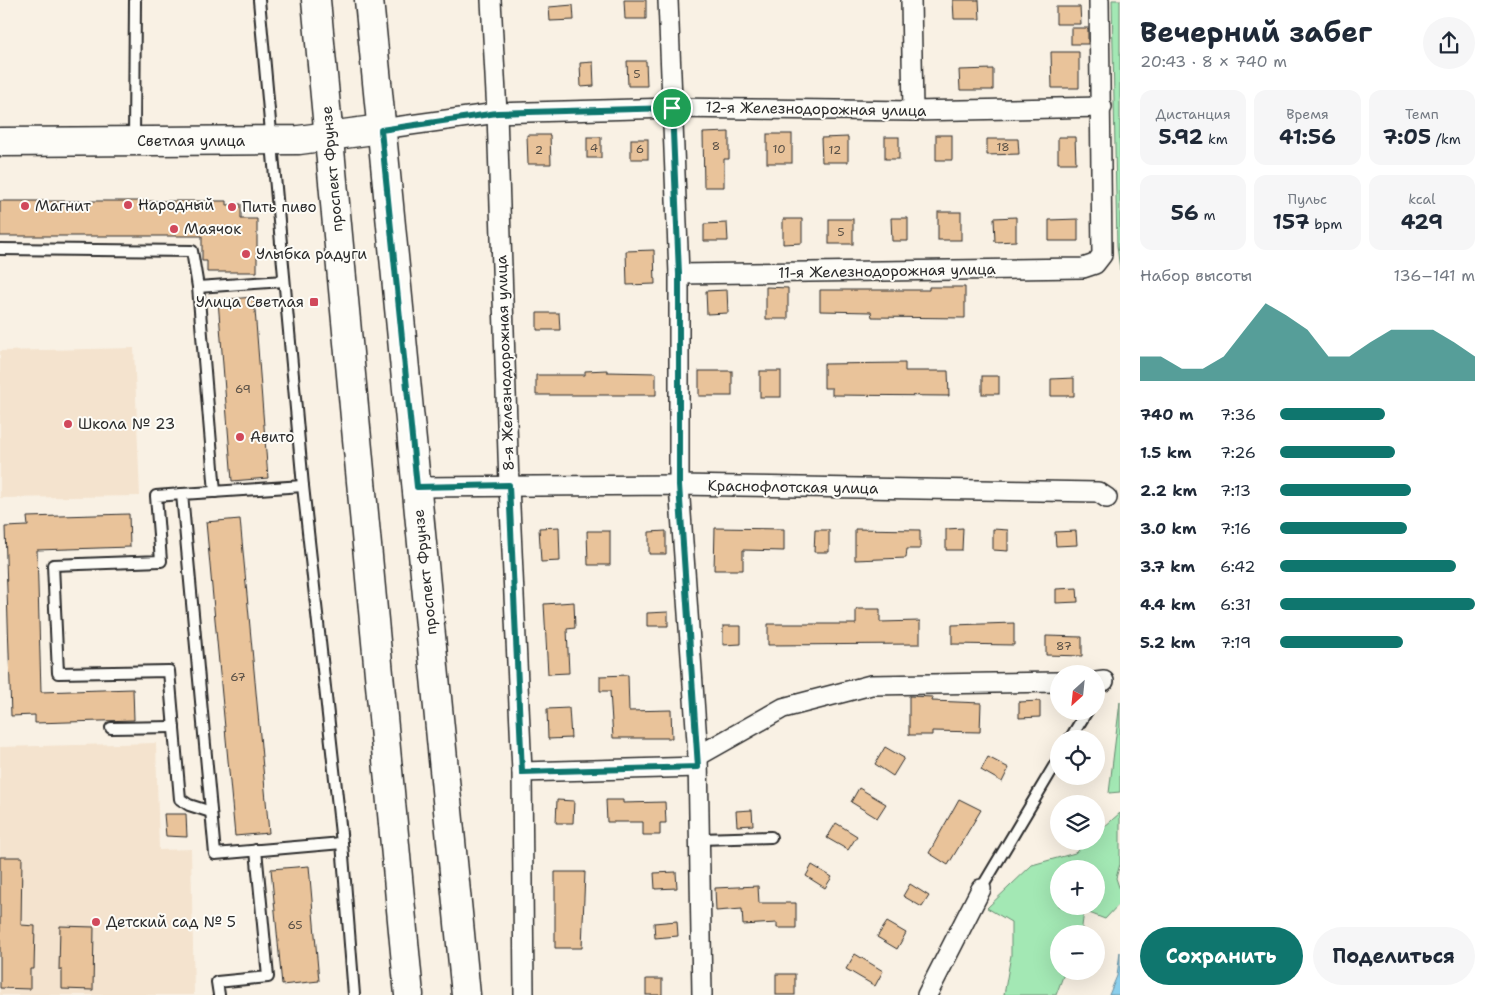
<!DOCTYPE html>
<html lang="ru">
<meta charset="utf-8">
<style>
:root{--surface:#fff;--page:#f6f6f7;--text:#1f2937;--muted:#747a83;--accent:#0f766e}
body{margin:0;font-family:"Shantell Sans",sans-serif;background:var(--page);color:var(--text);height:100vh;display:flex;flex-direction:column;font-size:19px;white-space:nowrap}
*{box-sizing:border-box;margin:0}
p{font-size:16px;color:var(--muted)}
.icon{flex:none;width:28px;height:28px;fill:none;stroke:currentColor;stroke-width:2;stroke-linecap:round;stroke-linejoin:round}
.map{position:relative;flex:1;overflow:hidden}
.side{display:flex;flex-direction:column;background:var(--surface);width:375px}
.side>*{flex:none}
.needle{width:32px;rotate:207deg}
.controls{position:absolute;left:1050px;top:665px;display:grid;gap:10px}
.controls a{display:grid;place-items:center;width:55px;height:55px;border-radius:50%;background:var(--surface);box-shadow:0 5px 20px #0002;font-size:25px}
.pin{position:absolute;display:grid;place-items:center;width:42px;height:42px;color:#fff;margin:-21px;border:2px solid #fff;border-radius:50%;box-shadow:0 1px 5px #0007}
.round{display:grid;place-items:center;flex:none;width:52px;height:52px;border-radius:26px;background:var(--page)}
.overview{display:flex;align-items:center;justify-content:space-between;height:85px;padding:0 20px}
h1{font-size:28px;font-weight:700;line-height:38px}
.figures{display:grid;grid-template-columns:repeat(3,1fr);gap:8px;height:85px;padding:5px 20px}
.figures div{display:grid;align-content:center;border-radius:12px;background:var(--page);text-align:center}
.figures b{font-size:21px;font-weight:700}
.figures small{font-size:14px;font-weight:400}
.figures p{font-size:14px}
.chart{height:140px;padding:10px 20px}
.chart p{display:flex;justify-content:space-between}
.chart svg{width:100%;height:90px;margin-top:5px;fill:var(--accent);opacity:.7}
.button{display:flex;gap:10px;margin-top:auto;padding:10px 20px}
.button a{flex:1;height:58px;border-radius:30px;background:var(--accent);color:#fff;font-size:20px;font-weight:700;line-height:58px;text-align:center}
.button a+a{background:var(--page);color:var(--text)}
ul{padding:0 20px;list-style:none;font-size:16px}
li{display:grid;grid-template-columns:80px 60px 1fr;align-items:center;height:38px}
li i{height:12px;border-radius:6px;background:var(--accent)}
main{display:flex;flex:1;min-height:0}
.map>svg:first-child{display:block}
.built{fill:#f4e3ce}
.green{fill:#a3e8b4;stroke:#678a70;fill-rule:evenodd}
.water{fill:#8bcfec;stroke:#658d9f}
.building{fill:#e9c39a;stroke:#2b2b2b}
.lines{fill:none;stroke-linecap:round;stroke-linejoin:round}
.lane-casing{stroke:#2b2b2b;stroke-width:14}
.street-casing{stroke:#2b2b2b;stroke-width:22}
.secondary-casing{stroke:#2b2b2b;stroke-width:31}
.lane{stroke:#fdfcf7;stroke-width:10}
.street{stroke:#fdfcf7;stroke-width:19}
.secondary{stroke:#fdfcf7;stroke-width:28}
.route-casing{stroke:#fff;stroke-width:10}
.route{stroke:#0f766e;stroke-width:6}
.poi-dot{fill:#d1495b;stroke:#fdfcf7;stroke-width:2}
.labels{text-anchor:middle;stroke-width:4;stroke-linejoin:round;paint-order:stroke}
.number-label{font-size:12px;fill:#5a5147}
.street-label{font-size:15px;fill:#2b2b2b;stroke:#fdfcf7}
.poi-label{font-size:15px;fill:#2b2b2b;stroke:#fdfcf7;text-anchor:start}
</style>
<main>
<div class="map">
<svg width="1120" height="995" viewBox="0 0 1120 995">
<rect width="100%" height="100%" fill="#f9f1e4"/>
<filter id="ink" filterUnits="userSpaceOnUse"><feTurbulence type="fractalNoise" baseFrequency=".02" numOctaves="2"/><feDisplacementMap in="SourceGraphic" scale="10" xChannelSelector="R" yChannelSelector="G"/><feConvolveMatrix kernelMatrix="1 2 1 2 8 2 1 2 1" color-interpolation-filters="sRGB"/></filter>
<g filter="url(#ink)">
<g class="built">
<polygon points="134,348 140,496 0,498 0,351"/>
<polygon points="156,743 159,850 191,849 194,995 0,995 0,747"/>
</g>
<g class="green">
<polygon points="1112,0 1120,0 1120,270 1117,246"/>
<polygon points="1120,702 1120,792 1109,793"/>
<path d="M1120,813V864L1116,878L1120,890V903L1105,919L1084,911L1081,934H1059V971H1065L1056,995H1004L1011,955V922L987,908L1032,865L1075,853L1088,841H1096V834ZM1059,869H1096V906H1059Z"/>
</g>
<polygon class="water" points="1120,952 1120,995 1109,995 1117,976"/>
<g class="building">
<polygon points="624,0 646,0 646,19 625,19"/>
<polygon points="953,0 979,0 980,19 954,19"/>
<polygon points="573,5 574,20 550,21 549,7"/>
<polygon points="1056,7 1080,7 1081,24 1056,24"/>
<rect x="1071" y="28" width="17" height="16"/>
<polygon points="1051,52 1079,52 1079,88 1052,88"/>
<polygon points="627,61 646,61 647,86 628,86"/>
<polygon points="593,62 594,86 581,87 580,63"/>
<polygon points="993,69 993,90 960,90 959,70"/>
<polygon points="729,132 729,159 724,159 724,187 704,187 703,133"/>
<rect x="767" y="134" width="25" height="29"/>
<polygon points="527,135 550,135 551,164 528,164"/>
<rect x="936" y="135" width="16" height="25"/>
<rect x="587" y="137" width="14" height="21"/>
<polygon points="848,137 848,162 822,162 821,138"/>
<rect x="885" y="137" width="14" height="22"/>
<polygon points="1058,137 1075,137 1076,163 1058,163"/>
<rect x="631" y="139" width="17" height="20"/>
<polygon points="987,139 1018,139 1019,154 987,155"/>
<polygon points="0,201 227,201 227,205 241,204 241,219 257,219 257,272 207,272 207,261 202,261 202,236 0,236"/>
<rect x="938" y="212" width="23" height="28"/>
<polygon points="1016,217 1016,241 995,242 994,218"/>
<polygon points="891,218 908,218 908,241 892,241"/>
<polygon points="783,219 802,219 802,243 783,244"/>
<rect x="829" y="219" width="24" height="25"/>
<polygon points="1078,219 1078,241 1049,241 1049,220"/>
<polygon points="727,223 728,241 704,241 704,224"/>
<polygon points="654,250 655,284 627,285 626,251"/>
<polygon points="766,287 788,288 788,319 766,319"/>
<polygon points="929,287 965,287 965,318 872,317 871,312 820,311 820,290 929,290"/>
<polygon points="727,290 728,313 707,314 706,291"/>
<polygon points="254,297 268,478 232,481 218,300"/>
<polygon points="537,313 559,313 560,330 537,330"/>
<polygon points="905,363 905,371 948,371 949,396 832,395 832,388 824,388 824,364"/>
<polygon points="607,370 607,372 656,373 656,395 536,395 536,375 585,375 585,371"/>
<rect x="699" y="371" width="33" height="25"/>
<rect x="760" y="371" width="21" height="26"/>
<rect x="982" y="376" width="17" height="18"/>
<polygon points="1074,378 1074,396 1051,396 1051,379"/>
<polygon points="129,514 130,547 37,550 41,692 133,689 134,720 35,723 35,715 11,716 5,527 28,526 27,517"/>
<polygon points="240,519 269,833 235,836 206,522"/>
<polygon points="559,527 560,561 541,562 539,528"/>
<polygon points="715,528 784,529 784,551 743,550 743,570 714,570"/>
<polygon points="963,528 962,550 946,550 946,529"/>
<polygon points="855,529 920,530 920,549 907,549 906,558 855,560"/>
<polygon points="993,529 1008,530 1008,551 993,550"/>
<polygon points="815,530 829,530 829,552 814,552"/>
<polygon points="587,531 610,531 610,565 588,565"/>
<polygon points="666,531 666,554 649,554 649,532"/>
<polygon points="1076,531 1077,545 1056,546 1055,532"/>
<polygon points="1077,588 1078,602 1056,603 1056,589"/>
<polygon points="574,602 575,628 567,629 569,673 548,674 544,604"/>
<polygon points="856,609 880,609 880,622 920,621 920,644 768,645 768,624 856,624"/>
<polygon points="668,612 668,626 647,626 647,613"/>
<polygon points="1014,623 1014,645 952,644 952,625"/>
<polygon points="723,626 741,626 741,644 723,645"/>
<polygon points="1046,636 1082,637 1082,656 1046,655"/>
<polygon points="628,675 629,711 671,710 672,738 613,738 610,691 600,691 600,676"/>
<polygon points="909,696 933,697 932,701 981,703 980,732 932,731 932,735 909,735"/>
<polygon points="1040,701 1040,717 1019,718 1019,702"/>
<polygon points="569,708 571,738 548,739 547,709"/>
<polygon points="885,747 904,758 893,776 875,764"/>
<polygon points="988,757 1009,768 1002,782 981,770"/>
<polygon points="859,788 886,804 877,818 851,802"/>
<polygon points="959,799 981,810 948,865 929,853"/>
<polygon points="557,800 574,801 573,823 556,823"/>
<polygon points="606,800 623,800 623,803 665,802 666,823 660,823 660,835 643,835 643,822 607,822"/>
<polygon points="752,810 753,825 737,826 736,811"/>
<polygon points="164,814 186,814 187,837 166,836"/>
<polygon points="836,823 857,836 848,850 827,838"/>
<polygon points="0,857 22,857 21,925 35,926 34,969 30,969 30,989 0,988"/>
<polygon points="812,865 832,877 825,888 806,876"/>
<polygon points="309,866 319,981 282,985 271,869"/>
<polygon points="555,872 585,872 582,948 555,948"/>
<polygon points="676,872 677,888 655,889 654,873"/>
<polygon points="910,884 929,896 922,907 903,896"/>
<polygon points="758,886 759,903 796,903 796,928 777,928 777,923 743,925 742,909 716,911 715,888"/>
<polygon points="677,921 678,936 655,938 654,923"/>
<polygon points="887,922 906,933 897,949 877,937"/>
<polygon points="60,926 94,927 93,990 62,989 62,970 59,970"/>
<polygon points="855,954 883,971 875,986 846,969"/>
<rect x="776" y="974" width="19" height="21"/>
<rect x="646" y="979" width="16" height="16"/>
</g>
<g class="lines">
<defs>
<g id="lane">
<polyline points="259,0 303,486 342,843 354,995"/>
<polyline points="134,140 135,0"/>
<polyline points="0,249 192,251 198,287 215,492"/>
<polyline points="198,287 284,281"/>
<polyline points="303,486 182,494 215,854 342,843"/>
<polyline points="182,494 156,496 161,561 53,565 58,673 169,671 180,799 189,805 211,812"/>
<polyline points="111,728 174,727"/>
<polyline points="1070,739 1087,711"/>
<polyline points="699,839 771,837"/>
<polyline points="981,889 1059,758"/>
<polyline points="219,995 217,982 268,977 256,850"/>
</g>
<g id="street">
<polyline points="491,0 497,113 509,485 522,772 524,995"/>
<polyline points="668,0 679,274 679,485 698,756 702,995"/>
<polyline points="911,0 913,111"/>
<polyline points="381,129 497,113 672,108 913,111 1102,107"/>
<polyline points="679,274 1083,268 1095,264 1102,255 1099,0"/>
<polyline points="417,487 679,485 1098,492 1107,498"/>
<polyline points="1096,682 1104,681"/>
<polyline points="698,756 783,708 871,685 1059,682"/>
<polyline points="522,772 698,767"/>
<polyline points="927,995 981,889"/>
</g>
<g id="secondary">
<polyline points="316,0 409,995"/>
<polyline points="369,0 466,995"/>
<polyline points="0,142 299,140 381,129"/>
</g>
</defs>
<use href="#lane" class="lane-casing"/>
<use href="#street" class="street-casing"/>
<use href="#secondary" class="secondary-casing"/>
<use href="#lane" class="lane"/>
<use href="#street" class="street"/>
<use href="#secondary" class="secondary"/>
</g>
</g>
<g class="lines" filter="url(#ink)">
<defs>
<polygon id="route" points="672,108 679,274 679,485 698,767 522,772 509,485 417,487 381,130 497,113"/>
</defs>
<use href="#route" class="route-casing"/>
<use href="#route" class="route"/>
</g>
<g class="poi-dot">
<circle cx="128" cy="205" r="5"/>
<circle cx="25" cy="206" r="5"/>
<circle cx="232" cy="207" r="5"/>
<circle cx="174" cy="229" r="5"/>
<circle cx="246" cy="254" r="5"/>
<rect x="309" y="297" width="10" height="10" rx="2.5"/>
<circle cx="68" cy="424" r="5"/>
<circle cx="240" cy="437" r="5"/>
<circle cx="96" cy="922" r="5"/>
</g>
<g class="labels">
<g class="number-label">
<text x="637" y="78">5</text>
<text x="716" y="150">8</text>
<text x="1003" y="151">18</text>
<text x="594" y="152">4</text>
<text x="640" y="153">6</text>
<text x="779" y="153">10</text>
<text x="539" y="154">2</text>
<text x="835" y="154">12</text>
<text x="841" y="236">5</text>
<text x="243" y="393">69</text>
<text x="1064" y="650">87</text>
<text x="238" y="681">67</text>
<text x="295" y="929">65</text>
</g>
<g class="street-label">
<text transform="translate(816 109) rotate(1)" y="5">12-я Железнодорожная улица</text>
<text x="191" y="146">Светлая улица</text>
<text transform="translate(332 169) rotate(-95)" y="5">проспект Фрунзе</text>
<text transform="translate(887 271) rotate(-1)" y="5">11-я Железнодорожная улица</text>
<text transform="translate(505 363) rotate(-92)" y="5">8-я Железнодорожная улица</text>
<text transform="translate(793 487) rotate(1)" y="5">Краснофлотская улица</text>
<text transform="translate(425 572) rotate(-96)" y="5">проспект Фрунзе</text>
</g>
<g class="poi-label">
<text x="138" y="210">Народный</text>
<text x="35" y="211">Магнит</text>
<text x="242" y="212">Пить пиво</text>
<text x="184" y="234">Маячок</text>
<text x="256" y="259">Улыбка радуги</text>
<text x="304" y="307" text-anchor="end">Улица Светлая</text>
<text x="78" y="429">Школа № 23</text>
<text x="250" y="442">Авито</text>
<text x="106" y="927">Детский сад № 5</text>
</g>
</g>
</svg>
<div class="controls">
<a><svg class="needle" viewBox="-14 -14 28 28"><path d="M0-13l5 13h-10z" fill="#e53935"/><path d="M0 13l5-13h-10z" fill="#747a83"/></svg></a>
<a><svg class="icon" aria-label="locate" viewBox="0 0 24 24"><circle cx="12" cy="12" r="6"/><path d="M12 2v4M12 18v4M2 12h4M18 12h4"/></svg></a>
<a><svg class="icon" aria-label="layers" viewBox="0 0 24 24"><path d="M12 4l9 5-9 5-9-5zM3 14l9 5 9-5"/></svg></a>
<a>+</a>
<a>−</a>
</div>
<div class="pin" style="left:672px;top:108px;background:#1e9e55"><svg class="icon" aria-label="arrive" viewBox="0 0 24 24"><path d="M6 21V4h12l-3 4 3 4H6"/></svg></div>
</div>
<section class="side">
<div class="overview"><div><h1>Вечерний забег</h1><p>20:43 · 8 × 740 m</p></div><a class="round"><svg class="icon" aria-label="share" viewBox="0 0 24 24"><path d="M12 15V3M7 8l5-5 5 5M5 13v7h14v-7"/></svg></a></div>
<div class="figures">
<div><p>Дистанция</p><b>5.92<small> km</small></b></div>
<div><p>Время</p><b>41:56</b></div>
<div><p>Темп</p><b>7:05<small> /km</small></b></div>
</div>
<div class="figures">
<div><b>56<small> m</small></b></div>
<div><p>Пульс</p><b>157<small> bpm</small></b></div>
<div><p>kcal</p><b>429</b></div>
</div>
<div class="chart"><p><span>Набор высоты</span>136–141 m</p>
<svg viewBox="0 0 160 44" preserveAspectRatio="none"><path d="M0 44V32L10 32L20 38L30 38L40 32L50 19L60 6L70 12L80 19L90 32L100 32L110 25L120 19L130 19L140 19L150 25L160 32V44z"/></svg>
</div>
<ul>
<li><b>740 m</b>7:36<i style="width:54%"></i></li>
<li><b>1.5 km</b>7:26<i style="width:59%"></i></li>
<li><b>2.2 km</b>7:13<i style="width:67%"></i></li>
<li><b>3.0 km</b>7:16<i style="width:65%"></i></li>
<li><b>3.7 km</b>6:42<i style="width:90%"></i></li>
<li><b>4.4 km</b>6:31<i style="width:100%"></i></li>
<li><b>5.2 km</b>7:19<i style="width:63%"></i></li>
</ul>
<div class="button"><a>Сохранить</a><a>Поделиться</a></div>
</section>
</main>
